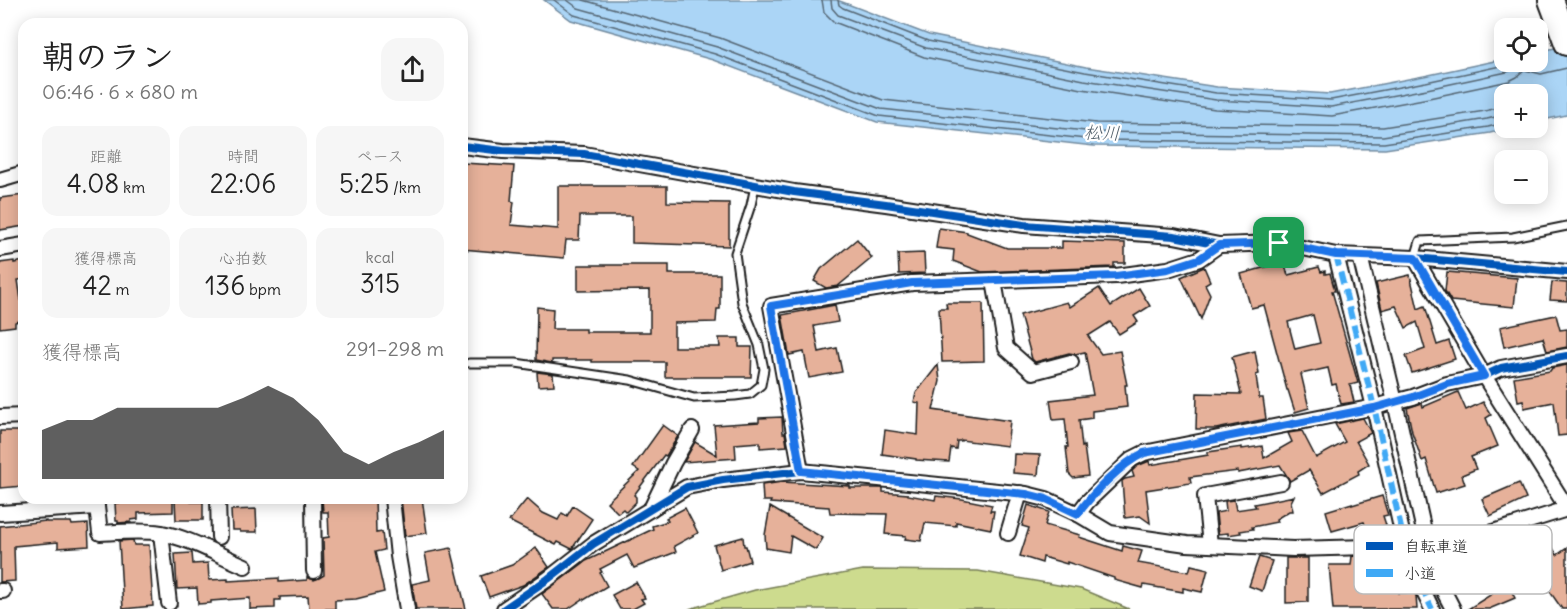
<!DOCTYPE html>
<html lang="ja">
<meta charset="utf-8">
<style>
:root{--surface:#fff;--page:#f6f6f6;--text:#222;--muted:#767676;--accent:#1c1c1c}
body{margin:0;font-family:Delius,"Klee One",sans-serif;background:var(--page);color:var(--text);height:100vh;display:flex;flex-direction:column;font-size:22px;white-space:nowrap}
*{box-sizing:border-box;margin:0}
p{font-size:20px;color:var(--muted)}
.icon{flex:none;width:33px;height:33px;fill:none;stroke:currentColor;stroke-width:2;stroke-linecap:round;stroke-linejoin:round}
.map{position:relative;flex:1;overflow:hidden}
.side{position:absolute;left:18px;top:18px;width:450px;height:486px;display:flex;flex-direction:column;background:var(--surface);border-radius:18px;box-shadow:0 3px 15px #0003}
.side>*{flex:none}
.buttons{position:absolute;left:1494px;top:18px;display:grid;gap:12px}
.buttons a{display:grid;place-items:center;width:54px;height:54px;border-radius:12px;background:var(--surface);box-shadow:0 3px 15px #0003;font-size:30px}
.pin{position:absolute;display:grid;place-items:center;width:51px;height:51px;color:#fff;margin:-26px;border-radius:12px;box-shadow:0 3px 9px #0006}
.round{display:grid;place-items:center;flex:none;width:63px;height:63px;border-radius:18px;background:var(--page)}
.summary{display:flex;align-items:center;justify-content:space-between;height:102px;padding:0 24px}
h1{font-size:33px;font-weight:600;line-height:45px}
.metrics{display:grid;grid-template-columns:repeat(3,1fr);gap:9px;height:102px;padding:6px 24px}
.metrics div{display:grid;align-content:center;border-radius:15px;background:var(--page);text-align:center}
.metrics b{font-size:26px;font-weight:600}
.metrics small{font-size:16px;font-weight:400}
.metrics p{font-size:16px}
.chart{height:168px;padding:12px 24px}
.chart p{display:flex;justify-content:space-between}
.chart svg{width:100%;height:108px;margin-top:6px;fill:var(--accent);opacity:.7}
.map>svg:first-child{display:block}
.green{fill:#cddb8e;stroke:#747c55;stroke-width:1.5}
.water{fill:#abd5f6;stroke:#728b9f;stroke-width:1.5}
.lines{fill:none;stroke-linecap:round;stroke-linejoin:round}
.shore{stroke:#556673;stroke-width:1.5}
.building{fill:#e6b19a;stroke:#1c1c1c;stroke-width:1.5;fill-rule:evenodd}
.lane-casing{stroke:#1c1c1c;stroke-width:11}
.street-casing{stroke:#1c1c1c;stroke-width:18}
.highway-casing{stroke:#1c1c1c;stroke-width:28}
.lane{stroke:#fff;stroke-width:7}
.street{stroke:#fff;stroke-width:14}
.highway{stroke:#fff;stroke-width:24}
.quiet{stroke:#3fa9f5;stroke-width:6;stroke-dasharray:12 6;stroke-linecap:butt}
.cycleway-casing{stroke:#fff;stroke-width:11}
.cycleway{stroke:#0057b8;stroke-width:8}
.route-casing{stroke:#fff;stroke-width:12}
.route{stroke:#1a73e8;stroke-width:8}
.labels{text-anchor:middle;stroke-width:4.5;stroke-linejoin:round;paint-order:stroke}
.water-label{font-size:18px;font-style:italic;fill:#4e5d68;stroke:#fff}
.key{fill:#fff;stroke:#bbb;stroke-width:1.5}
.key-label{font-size:16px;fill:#1c1c1c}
</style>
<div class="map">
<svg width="1567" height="609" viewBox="0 0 1567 609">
<rect width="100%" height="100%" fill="#fff"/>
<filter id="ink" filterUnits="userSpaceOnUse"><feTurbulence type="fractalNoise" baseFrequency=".0167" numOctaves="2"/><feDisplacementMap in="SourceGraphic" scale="12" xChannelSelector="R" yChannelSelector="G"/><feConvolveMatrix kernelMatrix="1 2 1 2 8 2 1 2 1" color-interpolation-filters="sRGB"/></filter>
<g filter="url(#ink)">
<polygon class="green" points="863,570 978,571 1081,589 1129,609 689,609 755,590"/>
<polygon class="water" points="544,0 837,0 929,35 1086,67 1217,87 1330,94 1424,76 1504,59 1504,62 1538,62 1538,52 1567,45 1567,115 1538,121 1538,94 1504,94 1504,128 1510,128 1490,133 1385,149 1094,146 877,122 713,60 571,20"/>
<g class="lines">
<g class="shore">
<polyline points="554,0 574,15 715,54 879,116 1095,140 1384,143 1488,127 1504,123"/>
<polyline points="567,0 578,8 717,47 881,109 1095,132 1383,136 1487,119 1504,115"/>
<polyline points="583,0 720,38 883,100 1096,123 1383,127 1485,111 1504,106"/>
<polyline points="822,0 824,12 834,22 924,57 1082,89 1215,109 1332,116 1429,98 1509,81 1517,77 1525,70 1541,74 1567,68"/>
<polyline points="831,0 832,8 838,15 926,48 1084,80 1216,100 1331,107 1427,89 1507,72 1513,69 1517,62"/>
<polyline points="838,0 839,5 843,8 928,41 1085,72 1216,93 1331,100 1426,82 1505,65 1509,62"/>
</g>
</g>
<g class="building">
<polygon points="462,163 514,166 511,201 514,202 511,225 558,229 558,186 667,186 667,202 729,203 729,246 632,243 632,216 580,216 579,240 566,240 564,258 462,249"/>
<polygon points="24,195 24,226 0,230 0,198"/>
<polygon points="939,228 967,232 967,233 1007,248 1062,248 1062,241 1125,243 1125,263 1114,263 1114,267 982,272 953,261 954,250 936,248"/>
<polygon points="857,239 872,258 838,286 826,288 814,281 821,269"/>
<polygon points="924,253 925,273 899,274 898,254"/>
<polygon points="14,261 14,263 24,261 24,279 18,280 24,320 15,322 15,326 0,328 0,263"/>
<path d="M1284,262L1288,275L1319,267L1321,272L1325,271V274L1330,273L1335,291H1332L1358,383L1350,385L1354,402L1341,404L1336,384L1332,385L1328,368L1301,374L1309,408L1295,412L1288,390H1287L1264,305L1251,308L1241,274ZM1313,315L1320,343L1295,349L1288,322Z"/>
<polygon points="578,265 669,265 669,274 720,274 720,309 717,309 716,322 674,323 674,347 720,347 719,338 739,338 739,347 752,347 751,377 665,377 665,362 592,362 592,360 552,360 552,363 536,360 537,307 553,309 552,329 586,329 586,332 650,332 650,290 578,291"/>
<polygon points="1204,267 1210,281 1205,284 1210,294 1201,319 1181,277"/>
<polygon points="1447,272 1517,278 1514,307 1451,301 1445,291"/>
<polygon points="1410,275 1418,309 1425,306 1437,345 1449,341 1455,359 1412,373 1406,356 1425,349 1417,322 1406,328 1396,306 1382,310 1376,283"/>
<polygon points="1552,282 1567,283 1567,301 1550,300"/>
<polygon points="1099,288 1111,306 1139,288 1150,306 1134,316 1138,322 1119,334 1110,322 1088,336 1101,354 1120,351 1127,385 1125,385 1127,407 1092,411 1092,418 1079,420 1082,447 1084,446 1088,476 1073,478 1069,474 1066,447 1068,447 1065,419 1053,420 1050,400 1093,395 1085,352 1075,354 1069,353 1035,362 1032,359 1020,315 1067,302 1070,307"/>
<polygon points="946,303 983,303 984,361 942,362 939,308 947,308"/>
<polygon points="835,305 838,322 814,326 819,352 837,348 842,372 809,378 804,352 789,355 782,315"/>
<polygon points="1556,315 1560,330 1567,329 1567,347 1547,351 1543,338 1504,347 1500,327"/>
<polygon points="1255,351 1259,374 1256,375 1259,398 1263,398 1266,419 1216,429 1196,429 1197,393 1241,394 1232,357"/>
<polygon points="938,365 940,381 933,410 1010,421 1007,446 961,440 961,441 957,441 956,449 951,448 949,462 916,460 916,459 882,454 885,430 918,435 919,403 914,402 916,393"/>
<polygon points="1567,365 1567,435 1558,436 1554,402 1524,408 1523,400 1518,401 1514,377 1550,371 1552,368"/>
<polygon points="537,372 553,374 554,385 538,386"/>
<polygon points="1458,392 1466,410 1483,402 1491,415 1486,418 1498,446 1471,457 1476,469 1462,475 1465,484 1436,493 1426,459 1422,461 1412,432 1407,408 1422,403 1423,407"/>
<polygon points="782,417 783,433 785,433 787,446 760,448 760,442 735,444 736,458 684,462 695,442 717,455 714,425 759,422 759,418"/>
<polygon points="1363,418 1371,433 1356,441 1369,464 1358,471 1359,474 1323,493 1309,470 1290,481 1280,465 1238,473 1238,471 1190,477 1191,483 1146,490 1150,523 1140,516 1125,518 1122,481 1125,479 1134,477 1132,471 1137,466 1147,462 1149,461 1150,465 1208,455 1208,452 1242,447 1242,449 1262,446 1264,458 1292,442 1288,433 1302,431 1316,458 1345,442 1335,424"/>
<polygon points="663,425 678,436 666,456 664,455 634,495 636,497 636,502 626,512 623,509 618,513 607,502 639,471 633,467"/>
<polygon points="0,431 24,431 24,486 0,488"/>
<polygon points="1014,454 1040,455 1038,475 1013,473"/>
<polygon points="782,482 850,486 850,488 883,488 883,492 908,494 908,495 935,500 936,496 962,499 992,505 990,511 994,511 991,529 956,522 956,526 925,523 921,541 905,539 906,536 885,534 887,514 830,513 829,507 770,503 771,501 763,501 762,485"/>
<polygon points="1519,483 1526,499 1490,516 1482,499"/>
<polygon points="1294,496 1291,502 1293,511 1289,511 1276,519 1277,522 1252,527 1253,529 1240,531 1241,533 1228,535 1228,533 1218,534 1216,513 1226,511 1225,501 1234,500 1236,510 1256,507 1254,504"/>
<polygon points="1382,496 1388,515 1383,516 1386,525 1368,532 1364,522 1332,531 1326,511 1352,503 1352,505"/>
<polygon points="144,498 173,498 173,512 138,513 138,519 131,520 131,522 118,523 118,521 116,521 115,503 119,503 119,501"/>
<polygon points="322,498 375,498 376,533 382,532 384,550 375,552 384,592 356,599 335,600 335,609 309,609 308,596 280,597 280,600 275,600 275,608 250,609 250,598 211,601 211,603 198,604 197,588 177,589 175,554 192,553 193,564 208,563 209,580 228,579 228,581 279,578 279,582 307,580 307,577 314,580 319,578 324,575 323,538 329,537 328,512 323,512"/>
<polygon points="401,498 422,498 427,533 405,536"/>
<polygon points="191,499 191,502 203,502 203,520 176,520 175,500"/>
<polygon points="527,499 543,513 558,520 562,513 567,516 573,506 592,519 572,549 558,542 556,545 509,521"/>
<polygon points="1028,505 1049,512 1045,525 1080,535 1079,537 1122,551 1123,546 1142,551 1138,563 1189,572 1191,565 1208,569 1202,592 1183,588 1183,592 1144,585 1143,588 1114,580 1114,578 1067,562 1067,564 1043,557 1042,563 1020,556 1029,528 1022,526"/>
<polygon points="770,507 823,538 816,550 791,536 789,552 766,548 765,535"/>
<polygon points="685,508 698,533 674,546 676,552 634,568 627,555 600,569 602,572 600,573 607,586 584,600 583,599 568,609 553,609 542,594 586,561 653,529 652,526 668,521 666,518"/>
<polygon points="256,509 257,532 240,532 240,530 232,530 231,510"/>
<polygon points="46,521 46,522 71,522 72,525 88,524 89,546 58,548 58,542 14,546 15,581 0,582 0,526"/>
<polygon points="743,537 744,546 746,546 750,561 721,570 714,545"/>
<polygon points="133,540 134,545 149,545 153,606 123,609 119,541"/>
<polygon points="1548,540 1557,555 1567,548 1567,609 1562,609 1544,583 1511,590 1515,598 1489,609 1468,609 1492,594 1482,572 1461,578 1460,575 1454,577 1450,564 1452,564 1450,556 1477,548 1476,546 1493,541 1497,551 1517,549 1518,559"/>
<polygon points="451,548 466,609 416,609 412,584 430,580 425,553"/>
<polygon points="536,548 549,567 523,585 489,597 481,576 512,565"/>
<polygon points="1352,556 1399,557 1399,593 1414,592 1416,596 1417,609 1333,609 1329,565 1351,565"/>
<polygon points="1259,557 1272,561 1262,591 1249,586"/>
<polygon points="1286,558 1308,558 1308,602 1286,603"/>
<polygon points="636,582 645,598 641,599 644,603 633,609 620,609 612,595"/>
</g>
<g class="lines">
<defs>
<g id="lane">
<polyline points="1415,258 1420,241 1513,237 1567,226"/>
<polyline points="469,363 516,363 630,380 694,398 735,396 750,394 761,385 764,369 759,345 742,303 735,253 751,205 755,186"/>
</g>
<g id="street">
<polyline points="462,146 503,151 584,154 794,192 886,204 1024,225 1174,236 1219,245 1279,243 1336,255 1415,258 1567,272"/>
<polyline points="0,180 24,173"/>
<polyline points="0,249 24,245"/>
<polyline points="1336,255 1374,407 1403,537 1419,582 1432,609"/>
<polyline points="1360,256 1395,402 1428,549 1439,582 1453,609"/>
<polyline points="1415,258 1484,376 1567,508"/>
<polyline points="994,281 1006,348 1033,372 1071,362"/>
<polyline points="0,417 24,416"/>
<polyline points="801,471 771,306 912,283 1116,276 1168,269 1199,259 1219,245"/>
<path d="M96,498L100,533C120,532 142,530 161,533C190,538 218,555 245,566"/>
<polyline points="218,498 219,537"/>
<polyline points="313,498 314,571"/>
<polyline points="392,498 398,556 407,609"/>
<polyline points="651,509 673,463 692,430"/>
<polyline points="0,513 97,507"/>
<polyline points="1078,514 1110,533 1187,544 1293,549 1406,546 1428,549 1490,533 1567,509"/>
<polyline points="161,533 169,603"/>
<polyline points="1008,533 1020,493"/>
<polyline points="1210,545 1205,496 1281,482"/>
<polyline points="0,591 3,591"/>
<polyline points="504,609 548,579 593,544 687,487 723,480 801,471 1026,494 1046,499 1078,514 1087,502 1132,459 1144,453 1374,407 1413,397 1447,384 1484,376 1501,368 1567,356"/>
</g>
<polyline id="highway" points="1551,0 1567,43"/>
</defs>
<use href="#lane" class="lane-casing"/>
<use href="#street" class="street-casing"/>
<use href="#highway" class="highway-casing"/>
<use href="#lane" class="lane"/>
<use href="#street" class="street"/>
<use href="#highway" class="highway"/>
<polyline class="quiet" points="1336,255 1374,407 1403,537 1419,582 1432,609"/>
<defs>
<g id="cycleway">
<polyline points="462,146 503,151 584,154 794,192 886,204 1024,225 1174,236 1219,245 1279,243 1336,255 1415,258 1567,272"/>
<polyline points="504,609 548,579 593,544 687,487 723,480 801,471 1026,494 1046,499 1078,514 1087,502 1132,459 1144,453 1374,407 1413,397 1447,384 1484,376 1501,368 1567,356"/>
</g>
</defs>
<use href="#cycleway" class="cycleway-casing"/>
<use href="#cycleway" class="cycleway"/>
</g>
</g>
<g class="lines" filter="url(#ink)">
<defs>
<path id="route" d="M1279,243L1336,255L1415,258L1484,376L1447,384L1413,397L1374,408L1144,453C1122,463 1092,494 1078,514L1046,499L1026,494L801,471L771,306L912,283L1116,276L1168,269L1199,259L1219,245Z"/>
</defs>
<use href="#route" class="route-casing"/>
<use href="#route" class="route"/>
</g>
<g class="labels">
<g class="water-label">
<text transform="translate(1102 133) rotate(2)" y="6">松川</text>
</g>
</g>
<rect x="1354" y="525" width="198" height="69" rx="9" class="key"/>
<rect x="1366" y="542" width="27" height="8" fill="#0057b8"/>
<rect x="1366" y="569" width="27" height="8" fill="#3fa9f5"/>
<g class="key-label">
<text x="1404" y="552">自転車道</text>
<text x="1404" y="579">小道</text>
</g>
</svg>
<div class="buttons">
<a><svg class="icon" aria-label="locate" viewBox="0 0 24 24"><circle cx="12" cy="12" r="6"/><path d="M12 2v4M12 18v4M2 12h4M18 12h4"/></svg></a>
<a>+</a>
<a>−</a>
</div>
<div class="pin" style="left:1279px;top:243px;background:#1e9e55"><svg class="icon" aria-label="arrive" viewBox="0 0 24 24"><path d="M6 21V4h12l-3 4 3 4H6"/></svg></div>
<section class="side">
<div class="summary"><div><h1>朝のラン</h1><p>06:46 · 6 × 680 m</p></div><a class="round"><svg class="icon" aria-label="share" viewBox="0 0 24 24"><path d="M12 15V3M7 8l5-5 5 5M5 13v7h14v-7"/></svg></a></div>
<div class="metrics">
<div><p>距離</p><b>4.08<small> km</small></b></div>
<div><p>時間</p><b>22:06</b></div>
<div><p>ペース</p><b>5:25<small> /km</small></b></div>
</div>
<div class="metrics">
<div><p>獲得標高</p><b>42<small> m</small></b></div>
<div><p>心拍数</p><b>136<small> bpm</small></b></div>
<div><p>kcal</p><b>315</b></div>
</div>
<div class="chart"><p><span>獲得標高</span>291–298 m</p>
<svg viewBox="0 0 160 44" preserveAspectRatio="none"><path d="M0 44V24L10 20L20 20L30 15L40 15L50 15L60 15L70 15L80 11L90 6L100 11L110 20L120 33L130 38L140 33L150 29L160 24V44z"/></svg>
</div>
</section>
</div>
